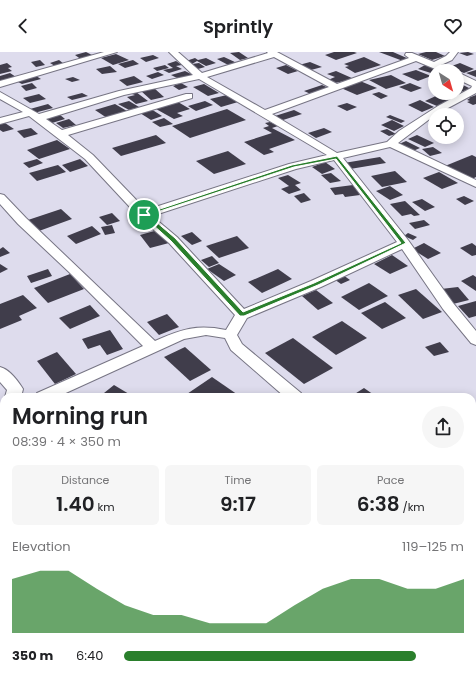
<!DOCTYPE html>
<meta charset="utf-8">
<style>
:root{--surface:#fff;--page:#f6f6f6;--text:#202124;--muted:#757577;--accent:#2a7f2c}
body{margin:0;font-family:Poppins,sans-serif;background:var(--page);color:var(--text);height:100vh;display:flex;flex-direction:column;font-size:15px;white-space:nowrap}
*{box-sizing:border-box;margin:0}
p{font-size:13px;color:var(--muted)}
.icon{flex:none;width:22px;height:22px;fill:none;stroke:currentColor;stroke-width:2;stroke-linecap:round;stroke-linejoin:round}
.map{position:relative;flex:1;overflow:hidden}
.drawer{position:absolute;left:0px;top:341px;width:476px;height:286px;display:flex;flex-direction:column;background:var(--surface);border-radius:12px 12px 0 0;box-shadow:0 2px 10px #0003}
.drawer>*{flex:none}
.needle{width:26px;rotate:143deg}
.tools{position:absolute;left:428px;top:12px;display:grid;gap:8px}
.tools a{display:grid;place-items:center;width:36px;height:36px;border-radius:50%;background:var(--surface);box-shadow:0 2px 10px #0003;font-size:20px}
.pin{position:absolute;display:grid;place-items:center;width:34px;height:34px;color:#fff;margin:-17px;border:2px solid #fff;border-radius:50%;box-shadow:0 1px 4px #0007}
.round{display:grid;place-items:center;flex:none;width:42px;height:42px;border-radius:21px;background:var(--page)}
.headline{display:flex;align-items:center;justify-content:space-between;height:68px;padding:0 12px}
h1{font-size:22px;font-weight:600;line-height:30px}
.metrics{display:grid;grid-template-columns:repeat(3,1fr);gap:6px;height:68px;padding:4px 12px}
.metrics div{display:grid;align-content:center;border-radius:6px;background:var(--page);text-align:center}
.metrics b{font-size:20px;font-weight:600}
.metrics small{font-size:11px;font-weight:400}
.metrics p{font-size:11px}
.chart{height:112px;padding:8px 12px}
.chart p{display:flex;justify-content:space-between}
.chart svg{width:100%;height:72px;margin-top:4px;fill:var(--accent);opacity:.7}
ul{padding:0 12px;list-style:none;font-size:13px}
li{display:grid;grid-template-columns:64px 48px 1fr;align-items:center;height:30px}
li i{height:10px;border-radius:5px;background:var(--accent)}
header{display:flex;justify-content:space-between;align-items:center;height:52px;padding:0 12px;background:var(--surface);font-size:18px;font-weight:600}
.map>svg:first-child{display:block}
.building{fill:#403d4b}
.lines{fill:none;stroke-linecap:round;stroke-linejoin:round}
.minor-casing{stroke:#777584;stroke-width:2}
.minor{fill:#fff;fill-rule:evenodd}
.route{fill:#2a7f2c;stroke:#fff;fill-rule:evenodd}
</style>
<header><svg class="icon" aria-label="back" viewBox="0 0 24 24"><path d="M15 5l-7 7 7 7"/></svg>Sprintly<svg class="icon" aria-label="heart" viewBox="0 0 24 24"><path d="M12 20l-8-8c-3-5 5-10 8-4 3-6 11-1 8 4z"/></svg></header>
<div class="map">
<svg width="476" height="627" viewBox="0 0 476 627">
<rect width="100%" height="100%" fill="#dedced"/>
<g class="building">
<polygon points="86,0 94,4 82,8 75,3"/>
<polygon points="239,0 248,6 240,8 230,1"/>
<polygon points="334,0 354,0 357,1 336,8 325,3"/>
<polygon points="379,0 393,0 409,7 403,9"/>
<polygon points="426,0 436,0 445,4 432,8 418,2"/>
<polygon points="468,0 474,2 467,4 459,1"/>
<polygon points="116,2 129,8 113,13 101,6"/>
<polygon points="153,3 159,6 146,10 140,6"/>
<polygon points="224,5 237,11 230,14 217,7"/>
<polygon points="364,5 381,13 355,21 345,15 349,14 344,12"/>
<polygon points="195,6 198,8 206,6 216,11 206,14 197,9 192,12 186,9"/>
<polygon points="40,8 45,13 36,15 31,10"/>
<polygon points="59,8 64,12 55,14 50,11"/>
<polygon points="133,8 139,12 125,16 118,12"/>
<polygon points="176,9 182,13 176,14 182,17 169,21 163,18 173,16 167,12"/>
<polygon points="310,10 322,15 311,18 299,13"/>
<polygon points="7,11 12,15 8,16 12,19 0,22 0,13"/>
<polygon points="199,11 205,15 198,17 192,12"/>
<polygon points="460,11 474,17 464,21 449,15"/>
<polygon points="165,13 169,16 157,19 153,16"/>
<polygon points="286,13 298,19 288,22 276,16"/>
<polygon points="425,13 438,18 431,21 418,17"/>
<polygon points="110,14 117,20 102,22 96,17"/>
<polygon points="416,18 431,24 418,29 402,22"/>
<polygon points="476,18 476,25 466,21"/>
<polygon points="185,19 193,23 179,27 171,23"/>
<polygon points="336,19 354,27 335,31 328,28 335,25 327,22"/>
<polygon points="158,20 164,23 152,27 146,24"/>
<polygon points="10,21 16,25 0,30 0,24"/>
<polygon points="391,23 406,31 386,37 369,28"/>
<polygon points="36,24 41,27 22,32 16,29"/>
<polygon points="134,24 143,30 127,34 119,28"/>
<polygon points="73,25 80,28 72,30 65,27"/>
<polygon points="360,29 377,36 357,43 341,36"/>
<polygon points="32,31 37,36 26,39 21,34"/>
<polygon points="181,31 188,35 179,38 173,34"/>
<polygon points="410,31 422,36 411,40 399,35"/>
<polygon points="204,32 219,41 208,44 193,35"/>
<polygon points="322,33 331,37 313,43 304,39"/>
<polygon points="463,33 471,37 457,41 457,35"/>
<polygon points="154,36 164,45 151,48 141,39"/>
<polygon points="136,40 148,49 136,52 127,45 135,43 132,42"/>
<polygon points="379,40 388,44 381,47 372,42"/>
<polygon points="82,41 88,44 72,48 67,45"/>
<polygon points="39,42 46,47 30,51 23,46"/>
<polygon points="227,43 238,50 221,55 210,47"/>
<polygon points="438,43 451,49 437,54 425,49"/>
<polygon points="476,43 476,52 473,53 467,50 470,49 467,48 470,46 468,46"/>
<polygon points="420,48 434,55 422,60 408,53"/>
<polygon points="129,49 139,55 129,58 118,52"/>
<polygon points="205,49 213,53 196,59 188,54"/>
<polygon points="178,50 190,57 177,61 183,64 174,67 156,57"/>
<polygon points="347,51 357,55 347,59 337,54"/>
<polygon points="48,52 53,56 34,61 30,57"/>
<polygon points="115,52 127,59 107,66 95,58"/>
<polygon points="151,57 162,64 151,68 140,61"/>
<polygon points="227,57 246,68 190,86 172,74"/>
<polygon points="294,58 302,62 283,68 275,64"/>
<polygon points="59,62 65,67 52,71 46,66"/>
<polygon points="390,63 405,69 401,71 386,65"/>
<polygon points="164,66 173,72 160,75 152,70"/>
<polygon points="69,67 76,73 63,76 56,71"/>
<polygon points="392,68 404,74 394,79 381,73"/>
<polygon points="270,70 278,74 272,76 295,88 269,97 274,100 264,103 244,90 272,81 263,76 269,74 265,71"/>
<polygon points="5,71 14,77 3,80 0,78 0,72"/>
<polygon points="31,76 38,82 24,86 17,79"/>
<polygon points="324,76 332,80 316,86 308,81"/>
<polygon points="387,77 396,82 389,84 380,79"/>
<polygon points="156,83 166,91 121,104 112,96"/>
<polygon points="417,83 434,91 425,95 408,87"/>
<polygon points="57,88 70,97 39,107 27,98"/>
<polygon points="406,89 420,96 413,99 399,92"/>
<polygon points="433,95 442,101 430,104 422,97"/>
<polygon points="228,99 246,112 214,122 196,109"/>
<polygon points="472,103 476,105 476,125 470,128 445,114"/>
<polygon points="380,105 386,111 350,117 344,111"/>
<polygon points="37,107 43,111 29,116 23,111"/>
<polygon points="80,107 88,114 70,120 62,113"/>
<polygon points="325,110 335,117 322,122 312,115"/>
<polygon points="58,113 66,120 37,129 29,121"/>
<polygon points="395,119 407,130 382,135 371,124"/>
<polygon points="439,120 458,131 442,137 423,126"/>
<polygon points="331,121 341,129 330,131 321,123"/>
<polygon points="288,123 301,131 295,133 301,138 289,142 281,137 289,134 278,126"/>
<polygon points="353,133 360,143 345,145 343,142 335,143 330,136"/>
<polygon points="390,134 403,143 390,148 376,139"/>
<polygon points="304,141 311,148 301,151 294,144"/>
<polygon points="464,144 474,149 465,153 456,147"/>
<polygon points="422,147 435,155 425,159 412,150"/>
<polygon points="405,149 420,163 414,164 411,162 402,164 390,152"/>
<polygon points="61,157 72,167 39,179 28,168"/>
<polygon points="112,161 120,169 107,173 99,165"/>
<polygon points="424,168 430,173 415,177 409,171"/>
<polygon points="112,173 115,181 105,183 101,175"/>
<polygon points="92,174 101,182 76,192 67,184"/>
<polygon points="158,178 169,191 150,196 140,183"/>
<polygon points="192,180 202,189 192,193 181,184"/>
<polygon points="408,181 417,185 413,188 404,184"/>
<polygon points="237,184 249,196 219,206 206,194"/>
<polygon points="424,191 441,201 428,207 412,197"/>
<polygon points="472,191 476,194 476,203 472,204 460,196"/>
<polygon points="3,195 10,201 0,205 0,197"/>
<polygon points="392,203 408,214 390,222 374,212"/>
<polygon points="212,204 219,211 209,215 201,208"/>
<polygon points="0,212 8,217 0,221"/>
<polygon points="219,212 236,223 224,229 207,217"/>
<polygon points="48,217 52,224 31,231 27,224"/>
<polygon points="278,217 292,227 262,241 248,230"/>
<polygon points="70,222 84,237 48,251 34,236"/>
<polygon points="343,223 350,228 341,232 334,227"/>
<polygon points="473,223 476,225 476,239 461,229"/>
<polygon points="369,231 388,244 359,258 341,245"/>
<polygon points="458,235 469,248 453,252 441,237"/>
<polygon points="416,237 442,260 423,267 398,243"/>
<polygon points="316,238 333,251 318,258 302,244"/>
<polygon points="23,243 37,256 19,264 22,268 0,277 0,252"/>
<polygon points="476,249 476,264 469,266 458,254"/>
<polygon points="385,250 406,266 382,277 361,261"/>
<polygon points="90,253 100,264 70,277 59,266"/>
<polygon points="167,262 179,275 159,283 147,270"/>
<polygon points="342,269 367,286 336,303 312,285"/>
<polygon points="110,278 123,297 107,303 100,293 88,297 82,287"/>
<polygon points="293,286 333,316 304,332 265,301"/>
<polygon points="440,290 449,300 434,304 425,295"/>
<polygon points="185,295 211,318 190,329 164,305"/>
<polygon points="57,300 76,322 55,332 37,309"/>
<polygon points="212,325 241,345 184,344"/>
<polygon points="114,333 134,345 99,345"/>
<polygon points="364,336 377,345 350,345"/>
<polygon points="0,409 4,414 4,433 0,435"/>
<polygon points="0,485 4,492 4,513 0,515"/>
<polygon points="476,575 476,598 472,594 472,579"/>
<polygon points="266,623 295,623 300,627 262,627"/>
<polygon points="403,623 460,623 465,627 401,627"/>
</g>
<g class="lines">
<defs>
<g id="minor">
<polygon points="104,0 117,0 0,35 0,29"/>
<path d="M169,0H178L202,21L268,1L267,0H277L337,32L409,6L405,3L406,1H412L434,10L446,4L450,0H458L452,8L441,13L452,19H440L416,9L272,62L337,101L387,90L399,79L438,54L471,36L472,34L457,27V20L476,29V41L435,63L398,91L476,128V135L390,95L343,106L408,188L453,251L476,279V293L471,291L443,257L402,197L321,235L247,266L237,283L242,292L301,341L303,345H285L231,298L225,286L206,283L184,287L57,345H35L37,341L143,294L69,220L18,172L0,152V142L4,143L26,166L155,289C182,277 197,272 226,278L235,263L169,191L140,166L85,107L29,64L0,72V66L23,60L0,47V40L39,62L119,39L193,23ZM274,5L329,35L265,58L207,25ZM199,27L327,103L289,112L146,158L93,103L68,83L192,46V42H186L62,78L46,67L124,43ZM334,108L397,190L311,229L244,257L177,185L152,164L296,117Z"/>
<path d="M0,315C9,317 18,329 23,337L21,345H5L7,338L0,330Z"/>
<polygon points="4,357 4,369 0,370 0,358"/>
<polygon points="476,372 476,386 472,387 472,373"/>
<polygon points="472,527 476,529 476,547 472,545"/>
<polygon points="226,623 248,623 246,627 224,627"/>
</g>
</defs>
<use href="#minor" class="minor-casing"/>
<use href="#minor" class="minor"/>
</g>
<path class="route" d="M337,104L406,191L318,233L244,264H240L171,189L142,163L292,113ZM336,107L401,191L314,231L243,260L175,186L148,163L294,115Z"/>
</svg>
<div class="tools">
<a><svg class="needle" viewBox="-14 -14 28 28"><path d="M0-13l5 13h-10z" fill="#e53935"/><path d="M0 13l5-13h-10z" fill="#757577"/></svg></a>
<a><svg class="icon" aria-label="locate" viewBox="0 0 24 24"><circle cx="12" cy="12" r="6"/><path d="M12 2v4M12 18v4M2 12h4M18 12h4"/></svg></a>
</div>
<div class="pin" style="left:144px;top:163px;background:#1e9e55"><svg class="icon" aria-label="arrive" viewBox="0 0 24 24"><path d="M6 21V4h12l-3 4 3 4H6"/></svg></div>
<section class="drawer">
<div class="headline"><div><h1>Morning run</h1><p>08:39 · 4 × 350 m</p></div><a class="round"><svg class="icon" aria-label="share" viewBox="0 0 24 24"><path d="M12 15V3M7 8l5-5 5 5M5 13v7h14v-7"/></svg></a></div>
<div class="metrics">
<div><p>Distance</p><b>1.40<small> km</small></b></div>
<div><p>Time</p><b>9:17</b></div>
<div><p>Pace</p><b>6:38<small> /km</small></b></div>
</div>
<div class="chart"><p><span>Elevation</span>119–125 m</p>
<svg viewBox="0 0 160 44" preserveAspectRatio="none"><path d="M0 44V11L10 6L20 6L30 17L40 27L50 33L60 33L70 38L80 38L90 38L100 27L110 17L120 11L130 11L140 17L150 17L160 11V44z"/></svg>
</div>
<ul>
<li><b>350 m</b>6:40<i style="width:86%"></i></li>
</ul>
</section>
</div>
